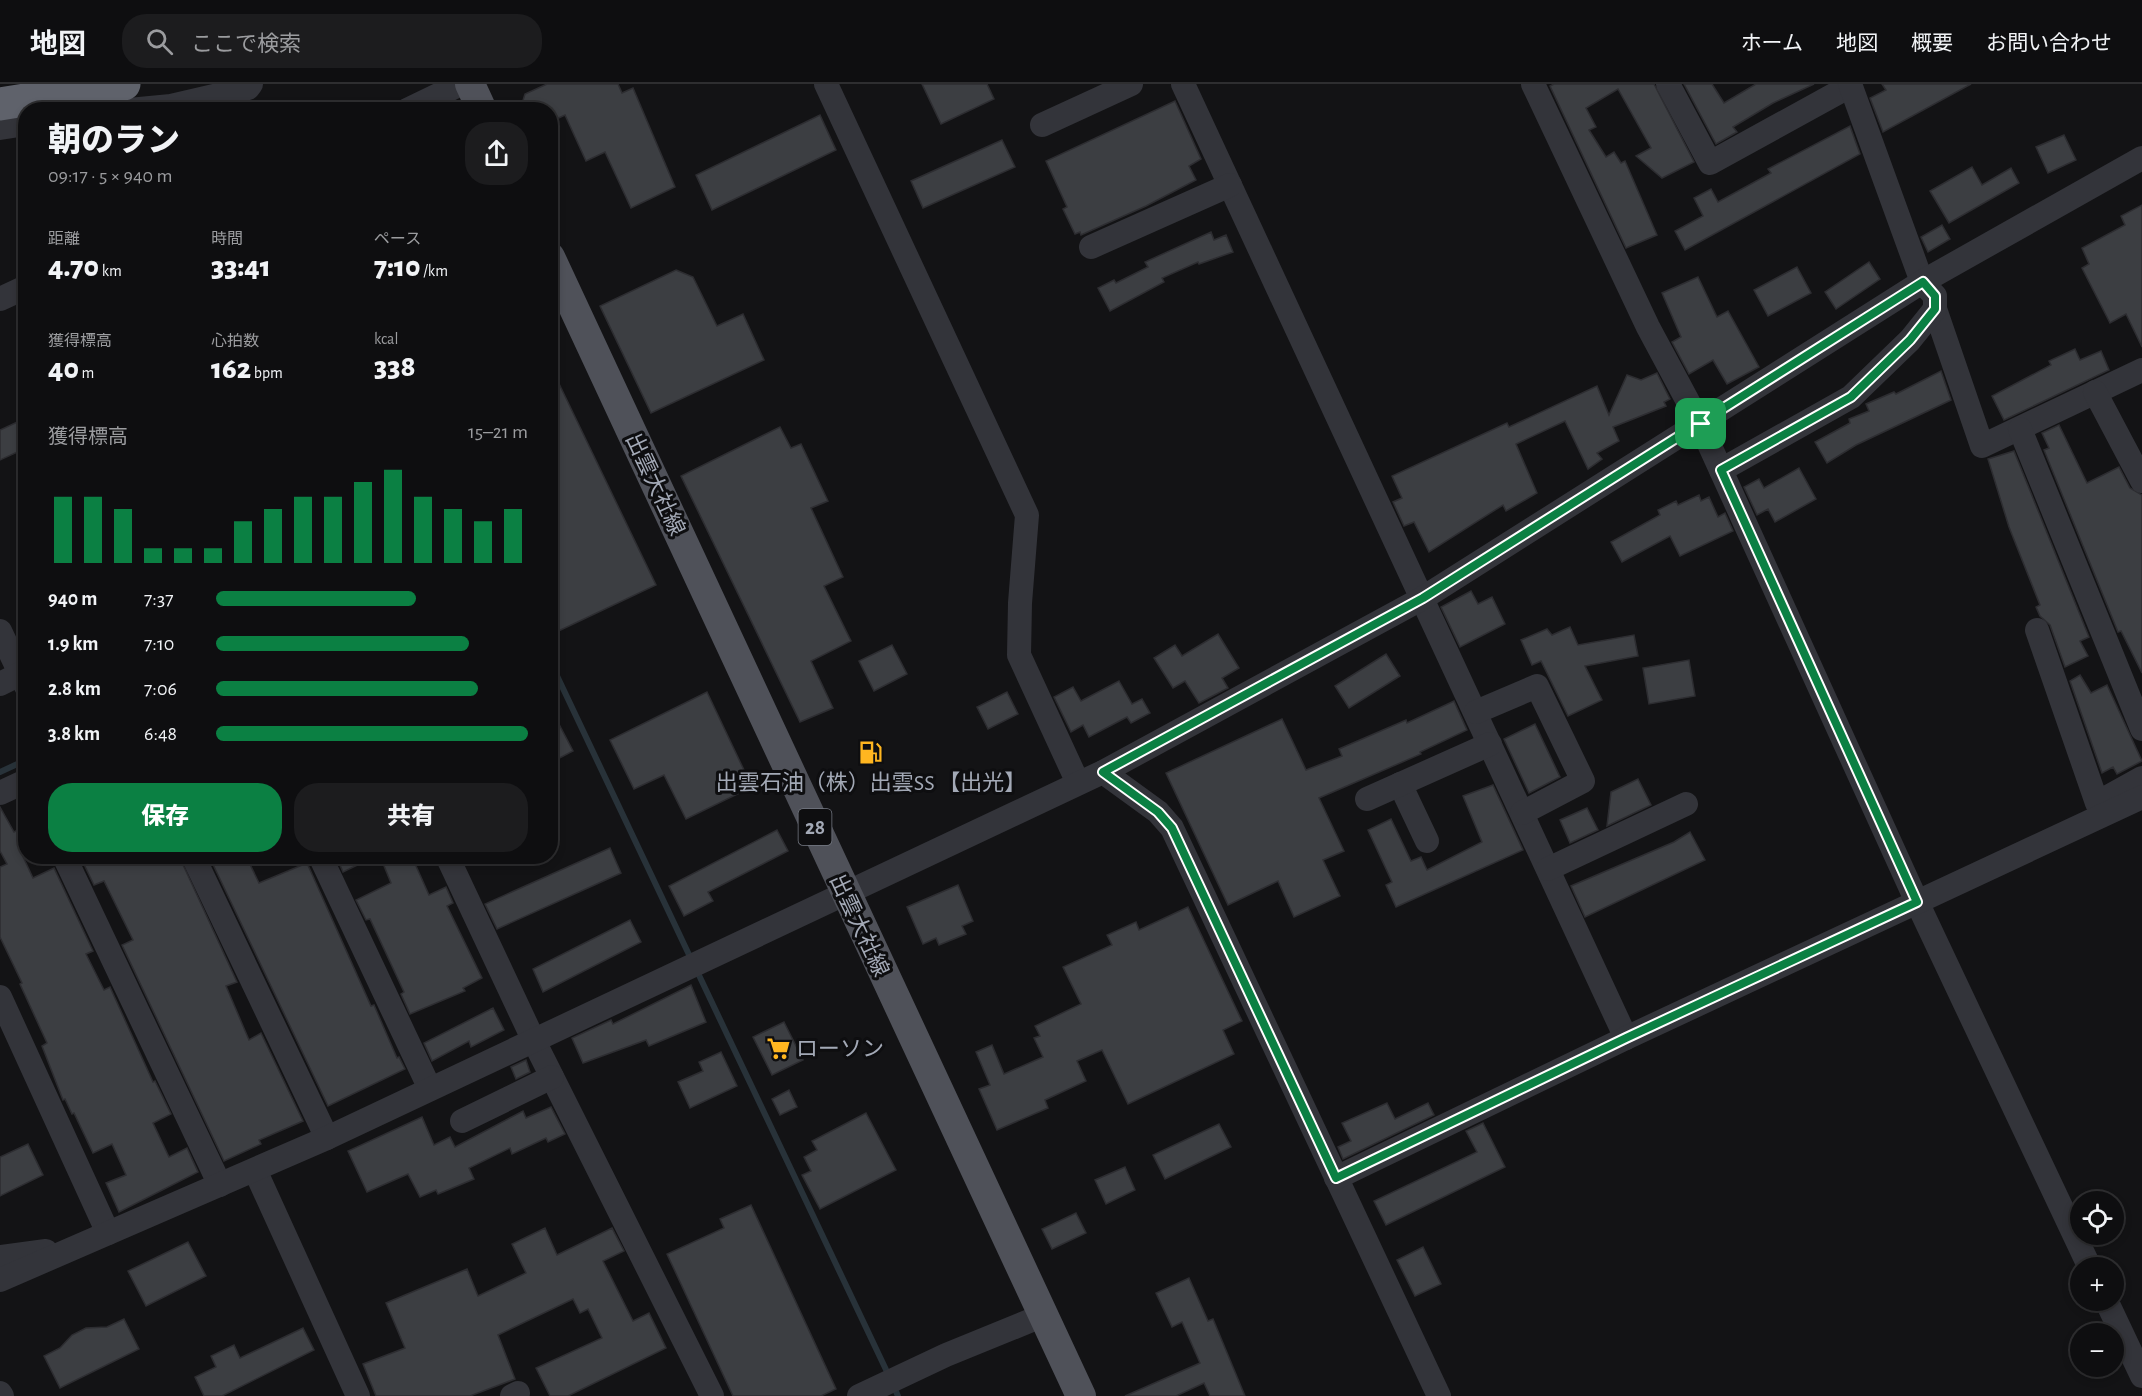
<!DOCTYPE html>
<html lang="ja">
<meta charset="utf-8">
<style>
:root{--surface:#0e0e10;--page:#1c1c1e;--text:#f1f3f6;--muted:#9b9c9f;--line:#2e2e30;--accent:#0b8043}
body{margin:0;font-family:"Alegreya Sans","Noto Sans JP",sans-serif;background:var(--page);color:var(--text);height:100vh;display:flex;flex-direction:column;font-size:22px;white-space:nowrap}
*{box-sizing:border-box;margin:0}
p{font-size:20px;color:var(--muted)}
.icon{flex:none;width:33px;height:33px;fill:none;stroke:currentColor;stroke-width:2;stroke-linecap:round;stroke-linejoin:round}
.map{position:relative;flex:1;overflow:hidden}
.details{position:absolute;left:18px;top:18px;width:540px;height:762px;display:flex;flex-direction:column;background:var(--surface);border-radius:24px;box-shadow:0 3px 9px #0003,0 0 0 2px var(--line)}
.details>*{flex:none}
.tools{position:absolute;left:2070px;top:1107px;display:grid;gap:12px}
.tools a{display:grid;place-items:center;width:54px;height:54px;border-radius:50%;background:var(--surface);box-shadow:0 3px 9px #0003,0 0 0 2px var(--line);font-size:30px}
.pin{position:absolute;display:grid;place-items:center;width:51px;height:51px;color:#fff;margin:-26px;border-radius:12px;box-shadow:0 3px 9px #0006}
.round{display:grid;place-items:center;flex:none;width:63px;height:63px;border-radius:24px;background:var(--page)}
.summary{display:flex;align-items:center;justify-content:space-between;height:102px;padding:0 30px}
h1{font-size:33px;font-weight:800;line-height:45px}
.metrics{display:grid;grid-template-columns:repeat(3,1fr);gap:9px;height:102px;padding:6px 30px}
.metrics div{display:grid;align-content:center}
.metrics b{font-size:30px;font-weight:800}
.metrics small{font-size:16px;font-weight:400}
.metrics p{font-size:16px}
.chart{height:168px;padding:12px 30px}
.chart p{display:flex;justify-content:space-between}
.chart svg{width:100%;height:108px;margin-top:6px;stroke:var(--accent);stroke-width:6}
.cta{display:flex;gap:12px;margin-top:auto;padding:12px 30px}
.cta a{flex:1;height:69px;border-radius:24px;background:var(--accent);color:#fff;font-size:24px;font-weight:800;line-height:69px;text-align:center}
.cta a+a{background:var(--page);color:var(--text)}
ul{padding:0 30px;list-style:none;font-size:20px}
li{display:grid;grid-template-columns:96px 72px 1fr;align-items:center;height:45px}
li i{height:15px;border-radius:8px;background:var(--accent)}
header{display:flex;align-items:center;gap:36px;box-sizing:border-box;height:84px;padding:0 30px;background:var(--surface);border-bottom:2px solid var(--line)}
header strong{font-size:28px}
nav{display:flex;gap:33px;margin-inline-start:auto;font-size:21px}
.search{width:420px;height:54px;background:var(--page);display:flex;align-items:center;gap:15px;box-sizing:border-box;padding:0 21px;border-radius:24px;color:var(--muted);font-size:22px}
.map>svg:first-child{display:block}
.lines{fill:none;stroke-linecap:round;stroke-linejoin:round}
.stream{stroke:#283239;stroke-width:6}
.building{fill:#3c3e42;stroke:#2d2d31;stroke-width:1.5}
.minor{stroke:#33343a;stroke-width:24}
.major{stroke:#4f5159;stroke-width:30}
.highway{stroke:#5f626b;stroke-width:33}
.route-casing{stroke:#fff;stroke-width:12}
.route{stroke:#0b8043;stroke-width:8}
.labels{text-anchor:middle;stroke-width:6;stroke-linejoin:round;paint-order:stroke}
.shield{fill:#0e0e10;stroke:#767a84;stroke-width:1.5}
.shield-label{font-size:21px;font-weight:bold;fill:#a3a9b6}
.street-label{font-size:22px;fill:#a3a9b6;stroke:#0e0e10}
.poi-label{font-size:22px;fill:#a3a9b6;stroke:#0e0e10}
</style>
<header>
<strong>地図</strong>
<div class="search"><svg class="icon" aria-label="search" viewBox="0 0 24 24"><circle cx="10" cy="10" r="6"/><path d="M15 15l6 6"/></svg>ここで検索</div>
<nav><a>ホーム</a><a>地図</a><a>概要</a><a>お問い合わせ</a></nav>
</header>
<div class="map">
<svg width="2142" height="1312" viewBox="0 0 2142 1312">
<rect width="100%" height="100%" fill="#131315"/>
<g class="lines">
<g class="stream">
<polyline points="550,577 692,877"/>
<polyline points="0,688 26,676"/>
<polyline points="697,887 889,1292"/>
<polyline points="893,1301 898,1312"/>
</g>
</g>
<g class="building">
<polygon points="547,0 618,0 622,9 633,4 675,103 631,124 605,68 586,77 565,31 550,38 550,26 520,26 525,10"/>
<polygon points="922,0 987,0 994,15 941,40"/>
<polygon points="1554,0 1654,0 1694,78 1662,94 1636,72 1651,64 1618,5 1586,24 1596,43 1589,46 1606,73 1614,68 1621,79 1625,77 1657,151 1626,164 1550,2"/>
<polygon points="1684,0 1712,0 1724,19 1756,0 1814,0 1773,19 1733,43 1737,48 1716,60"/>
<polygon points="1882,0 1971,0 1883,48 1870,14 1886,6"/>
<polygon points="1175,17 1201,75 1189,82 1196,96 1146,122 1081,151 1080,148 1075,150 1063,125 1067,123 1046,77"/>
<polygon points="820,31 836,66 712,126 696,91"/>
<polygon points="1850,42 1860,70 1685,166 1675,147 1703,132 1694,114 1711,105 1718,118 1771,89 1768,85"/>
<polygon points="2064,51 2076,76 2048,89 2036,63"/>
<polygon points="1002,56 1015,83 923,124 911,97"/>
<polygon points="1972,83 1982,101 2011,84 2019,99 1949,139 1930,107"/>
<polygon points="2142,121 2142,263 2126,230 2110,239 2082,184 2089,180 2082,164 2125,141 2121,132"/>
<polygon points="1942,141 1950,155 1928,168 1921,153"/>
<polygon points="1211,148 1214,156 1226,151 1233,168 1199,180 1198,178 1162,194 1164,198 1110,227 1098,204 1114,196 1116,199 1148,183 1145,178"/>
<polygon points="1869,178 1880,195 1836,225 1825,208"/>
<polygon points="1797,183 1811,209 1768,232 1754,206"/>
<polygon points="676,186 693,193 717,242 743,230 764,276 651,329 600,222"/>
<polygon points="1698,193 1717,233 1728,227 1759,283 1727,300 1713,276 1689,290 1672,258 1681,253 1662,209"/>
<polygon points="2075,265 2080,276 2101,267 2109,286 2004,336 1992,312 2051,281 2049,277"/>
<polygon points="550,281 656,501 550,551"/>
<polygon points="1941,287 1951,316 1856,361 1827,379 1815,358 1850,339 1849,335 1869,327 1866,320 1894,308 1896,310"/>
<polygon points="1657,289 1670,315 1664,318 1666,322 1613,343 1619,357 1597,369 1602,375 1588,385 1565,337 1516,360 1537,409 1506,427 1503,421 1429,468 1414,438 1404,442 1393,418 1402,414 1392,392 1507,339 1509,343 1597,302 1609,331 1627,291 1641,296"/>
<polygon points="26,334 26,364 0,376 0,346"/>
<polygon points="2059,341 2087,399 2119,383 2130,404 2142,411 2142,589 2121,547 2118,548 2044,366 2049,364 2042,349"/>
<polygon points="780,343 791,364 801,360 828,417 811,424 843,493 824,502 851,557 811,577 833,624 800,638 681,392"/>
<polygon points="2014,367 2089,553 2080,557 2088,572 2065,583 2050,541 2040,532 2036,523 2040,521 2009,443 1988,375"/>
<polygon points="1799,384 1816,415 1775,438 1768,425 1757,431 1744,403 1759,395 1764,404"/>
<polygon points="1699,411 1701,417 1709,413 1718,433 1725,429 1733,447 1680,472 1670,452 1622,478 1611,458 1660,431 1658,426 1676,417 1678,421"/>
<polygon points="1471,507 1478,520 1492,513 1505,540 1460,563 1441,523"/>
<polygon points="1570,543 1578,561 1634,551 1638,572 1585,582 1602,616 1568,632 1541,577 1532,581 1521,556 1547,545 1552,551"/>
<polygon points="1218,550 1239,584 1222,594 1228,604 1199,619 1185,597 1173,604 1154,574 1175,561 1182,572"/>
<polygon points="892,561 907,590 874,607 859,577"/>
<polygon points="1386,570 1400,592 1349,624 1335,602"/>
<polygon points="1689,576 1695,612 1649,620 1643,584"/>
<polygon points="2080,591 2091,609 2107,601 2142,677 2117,690 2113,683 2102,689 2070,597"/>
<polygon points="1119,597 1132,620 1142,615 1150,629 1131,639 1127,633 1089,653 1083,641 1071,648 1054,613 1073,603 1081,617"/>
<polygon points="707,608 752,703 686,735 664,691 634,705 610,656"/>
<polygon points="1007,608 1018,630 988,645 977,623"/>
<polygon points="1454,617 1467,646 1420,668 1421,670 1319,714 1344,767 1323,776 1340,812 1294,833 1278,797 1228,821 1166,689 1282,635 1306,686 1342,672 1339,665 1406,636 1407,639"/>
<polygon points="550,623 573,667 550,679"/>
<polygon points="1535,640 1560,693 1529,709 1504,655"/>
<polygon points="1638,695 1651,721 1607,742 1611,708"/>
<polygon points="1493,701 1523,766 1396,823 1386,801 1392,798 1368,746 1391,735 1411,777 1421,773 1427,786 1482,758 1463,712"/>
<polygon points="0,723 14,748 26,742 26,763 20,766 33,794 54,784 93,867 86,870 104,906 110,903 153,998 155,997 171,1030 153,1039 169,1073 187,1064 198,1088 119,1128 106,1099 126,1091 112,1060 93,1069 74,1029 72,1030 65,1015 63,1016 42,962 47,959 20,900 22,899 0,853 0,783 7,780 0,767"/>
<polygon points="1587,724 1598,746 1570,759 1560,736"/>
<polygon points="777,746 788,767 708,808 713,817 684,832 669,802"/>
<polygon points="1690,748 1705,776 1585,833 1571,802 1674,758"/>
<polygon points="610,764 621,789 497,845 485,820"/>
<polygon points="80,772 179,772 237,898 226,902 249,956 261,949 303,1037 259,1056 261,1060 224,1077 122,861 133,856 104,797 94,801"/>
<polygon points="209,772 246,772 259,799 307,779 371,922 374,921 397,974 399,973 405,985 328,1022"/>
<polygon points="336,772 376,772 343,788"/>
<polygon points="380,772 412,773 429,811 446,803 453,819 447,822 482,894 463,904 465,907 410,930 401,910 404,908 370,835 366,836 356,816 391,799"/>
<polygon points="958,801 973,837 962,842 966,850 939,861 936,854 923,860 907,823"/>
<polygon points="1188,823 1242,937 1223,946 1234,970 1128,1020 1102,966 1077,977 1086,997 1045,1016 1048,1024 997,1046 979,1005 990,1001 976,968 992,961 1004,990 1043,973 1034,954 1040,952 1035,942 1081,920 1063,883 1112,861 1107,851 1136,838 1139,846"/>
<polygon points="630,836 641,858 543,908 533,885"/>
<polygon points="691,901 706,938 649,962 646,956 583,979 572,954 611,936 613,940"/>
<polygon points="493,924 504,946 471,963 469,957 432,977 424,959"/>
<polygon points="784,938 803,976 772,991 753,953"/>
<polygon points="721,968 737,1002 690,1024 678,998 703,987 699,978"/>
<polygon points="526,976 530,988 516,995 511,983"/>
<polygon points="789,1006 797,1023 780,1031 772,1015"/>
<polygon points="1387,1019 1395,1035 1428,1019 1434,1031 1343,1075 1338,1063 1351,1057 1342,1039"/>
<polygon points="551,1023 565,1050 548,1058 546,1054 512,1070 510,1064 469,1084 474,1095 438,1110 436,1106 420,1113 408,1090 367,1108 348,1067 422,1033 434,1061 450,1053 455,1063 523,1027 526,1034"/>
<polygon points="866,1029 896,1086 820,1125 802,1091 811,1087 804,1073 817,1066 812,1057"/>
<polygon points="1483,1039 1505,1083 1386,1141 1374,1117 1477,1068 1466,1047"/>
<polygon points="1219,1040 1231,1063 1165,1095 1153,1071"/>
<polygon points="28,1060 43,1091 0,1112 0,1073"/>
<polygon points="1125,1083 1135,1106 1106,1120 1095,1096"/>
<polygon points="751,1121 836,1305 821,1312 733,1312 667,1170 724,1144 720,1135"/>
<polygon points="1076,1129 1086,1149 1052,1165 1042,1145"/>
<polygon points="545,1144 557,1171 612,1144 624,1167 603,1177 633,1237 649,1229 666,1264 568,1312 550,1312 536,1284 602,1254 588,1225 580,1229 573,1215 498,1251 515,1295 470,1312 376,1312 363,1280 405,1264 386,1219 467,1185 478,1212 526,1189 512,1160"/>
<polygon points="188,1158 206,1192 146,1222 128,1187"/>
<polygon points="1423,1163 1441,1200 1415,1212 1397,1176"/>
<polygon points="1189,1194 1208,1237 1213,1235 1245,1312 1210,1312 1204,1299 1176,1312 1125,1312 1200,1279 1182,1238 1172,1243 1156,1209"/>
<polygon points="124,1235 139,1265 60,1304 44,1272 60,1264 72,1251 86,1244 107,1243"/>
<polygon points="303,1244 314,1266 222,1312 204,1312 195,1293 216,1283 211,1272 234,1261 240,1274"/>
</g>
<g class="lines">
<g class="minor">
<polyline points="826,0 1027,431 1020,519 1019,571 1078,699"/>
<polyline points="1183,0 1626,954"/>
<polyline points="1533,0 1648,243 1700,340 1917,818 2090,1184"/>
<polyline points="1668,0 1710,79 1850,2"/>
<polyline points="129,26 171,22 248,4 251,0"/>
<polyline points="407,26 461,0"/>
<polyline points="1042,41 1131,0"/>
<polyline points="0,44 26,40"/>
<polyline points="1091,163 1230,101"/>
<polyline points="0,215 26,203"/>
<polyline points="1935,225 1982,362 2142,286"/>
<polyline points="2095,308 2142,397"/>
<polyline points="2020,345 2142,645"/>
<polyline points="1721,386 1851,313 1910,256 1935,225 1935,212 1922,198 1850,0"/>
<polyline points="2037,546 2097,719 2142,694"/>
<polyline points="0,547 26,602"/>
<polyline points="0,600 20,590"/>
<polyline points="1476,628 1537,602 1583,697 1522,729"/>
<polyline points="1103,688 1158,728 1172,744 1439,1312"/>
<polyline points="1400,700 1427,757"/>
<polyline points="0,709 26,697"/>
<polyline points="1367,715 1490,660"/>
<polyline points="64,772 220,1101"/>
<polyline points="193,772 327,1054"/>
<polyline points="320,772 430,1005"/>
<polyline points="447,772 533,955 712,1312"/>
<polyline points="1548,785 1686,720"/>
<polyline points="0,913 108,1149"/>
<polyline points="462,1037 552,993"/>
<polyline points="255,1086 358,1312"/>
<polyline points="1336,1094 1626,954 2142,713"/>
<polyline points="0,1173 46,1167"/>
<polyline points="0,1196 327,1054 1103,688 1423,514 1922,198 2142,74"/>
<polyline points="2106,1216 2142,1292"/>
<polyline points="0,1309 2,1312"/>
<polyline points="512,1312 518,1309"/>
<polyline points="859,1312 946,1271 1044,1231"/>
</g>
<g class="major">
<polyline points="470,0 482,26"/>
<polyline points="550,173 1081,1312"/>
</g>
<polyline class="highway" points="0,20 124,0"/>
</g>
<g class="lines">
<defs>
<polygon id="route" points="1923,198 1935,212 1935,225 1910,256 1851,313 1721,386 1917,818 1626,954 1336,1094 1172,744 1158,728 1103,688 1423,514"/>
</defs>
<use href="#route" class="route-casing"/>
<use href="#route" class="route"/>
</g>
<defs>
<symbol id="fuel-bare" viewBox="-9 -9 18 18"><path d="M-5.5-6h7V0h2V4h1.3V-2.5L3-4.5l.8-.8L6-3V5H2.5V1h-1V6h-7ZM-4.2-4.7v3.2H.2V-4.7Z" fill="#ffb620" stroke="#0e0e10" stroke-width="2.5" paint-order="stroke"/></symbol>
<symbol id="supermarket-bare" viewBox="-9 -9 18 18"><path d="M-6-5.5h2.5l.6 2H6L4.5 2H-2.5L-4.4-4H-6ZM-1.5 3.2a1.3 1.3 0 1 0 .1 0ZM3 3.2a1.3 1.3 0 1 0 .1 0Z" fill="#ffb620" stroke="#0e0e10" stroke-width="2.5" paint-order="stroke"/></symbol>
</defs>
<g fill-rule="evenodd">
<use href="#fuel-bare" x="854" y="652" width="33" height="33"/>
<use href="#supermarket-bare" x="762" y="948" width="33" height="33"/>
</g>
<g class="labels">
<rect class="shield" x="798.5" y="725" width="33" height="36" rx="4.5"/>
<g class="shield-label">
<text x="815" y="750">28</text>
</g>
<g class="street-label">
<text transform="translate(656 400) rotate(65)" y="8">出雲大社線</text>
<text transform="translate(860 841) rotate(65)" y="8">出雲大社線</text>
</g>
<g class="poi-label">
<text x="871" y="706">出雲石油（株）出雲SS 【出光】</text>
<text x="796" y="972" text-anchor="start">ローソン</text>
</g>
</g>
</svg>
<div class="tools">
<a><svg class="icon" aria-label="locate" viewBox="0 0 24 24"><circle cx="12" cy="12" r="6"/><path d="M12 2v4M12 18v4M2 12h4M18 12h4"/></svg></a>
<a>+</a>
<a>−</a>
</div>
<div class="pin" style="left:1701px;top:340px;background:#1e9e55"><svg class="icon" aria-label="arrive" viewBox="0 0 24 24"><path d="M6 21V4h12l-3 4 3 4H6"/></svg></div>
<section class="details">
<div class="summary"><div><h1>朝のラン</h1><p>09:17 · 5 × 940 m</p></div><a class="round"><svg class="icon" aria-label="share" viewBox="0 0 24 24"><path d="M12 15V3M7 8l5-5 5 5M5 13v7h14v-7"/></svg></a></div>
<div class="metrics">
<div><p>距離</p><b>4.70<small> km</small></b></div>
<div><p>時間</p><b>33:41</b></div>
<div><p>ペース</p><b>7:10<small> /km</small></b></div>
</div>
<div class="metrics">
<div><p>獲得標高</p><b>40<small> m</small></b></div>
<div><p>心拍数</p><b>162<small> bpm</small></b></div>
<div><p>kcal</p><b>338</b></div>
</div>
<div class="chart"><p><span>獲得標高</span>15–21 m</p>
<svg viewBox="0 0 160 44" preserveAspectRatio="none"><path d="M5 44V17M15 44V17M25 44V22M35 44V38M45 44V38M55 44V38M65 44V27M75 44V22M85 44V17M95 44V17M105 44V11M115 44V6M125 44V17M135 44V22M145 44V27M155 44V22"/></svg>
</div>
<ul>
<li><b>940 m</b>7:37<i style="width:64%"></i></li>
<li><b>1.9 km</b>7:10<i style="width:81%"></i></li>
<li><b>2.8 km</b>7:06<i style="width:84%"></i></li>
<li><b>3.8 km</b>6:48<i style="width:100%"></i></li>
</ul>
<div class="cta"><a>保存</a><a>共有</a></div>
</section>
</div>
